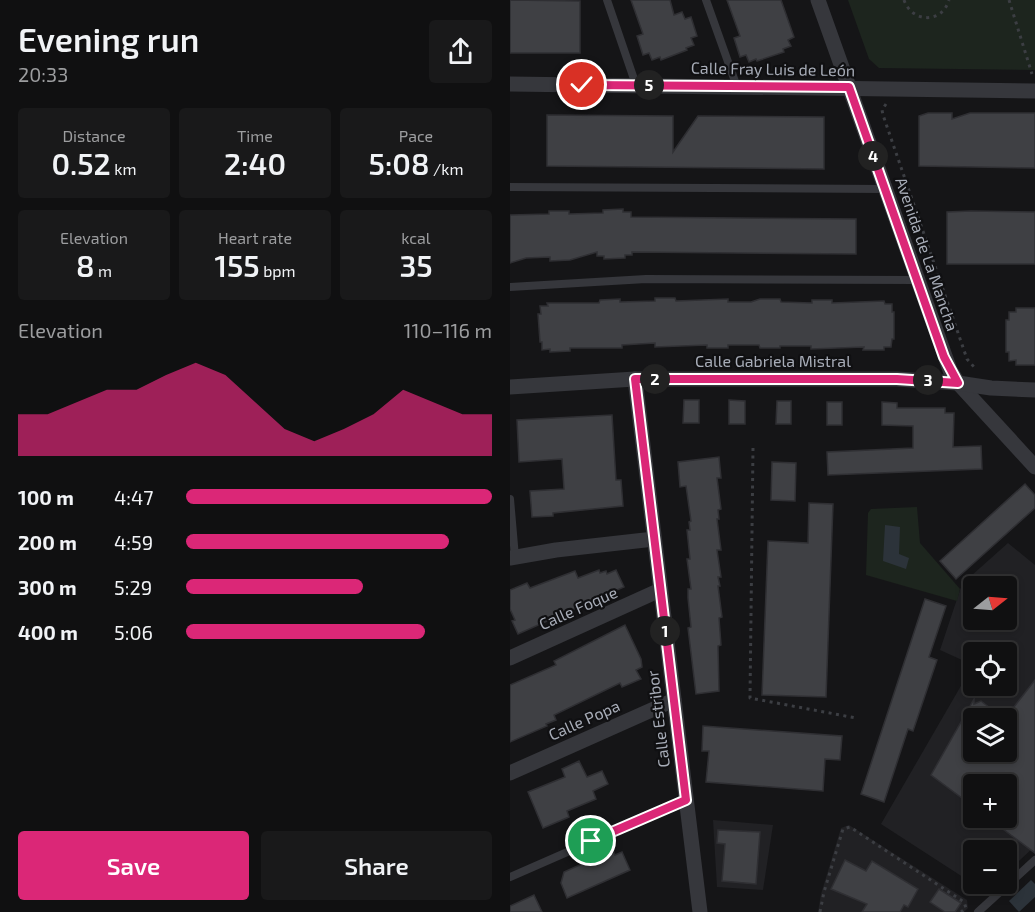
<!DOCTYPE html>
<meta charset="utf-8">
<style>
:root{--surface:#101011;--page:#19191a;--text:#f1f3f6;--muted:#9c9d9f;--line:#303031;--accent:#db2777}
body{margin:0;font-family:"Exo 2",sans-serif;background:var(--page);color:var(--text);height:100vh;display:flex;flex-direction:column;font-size:22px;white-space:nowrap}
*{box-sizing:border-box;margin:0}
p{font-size:20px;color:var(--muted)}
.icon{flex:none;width:33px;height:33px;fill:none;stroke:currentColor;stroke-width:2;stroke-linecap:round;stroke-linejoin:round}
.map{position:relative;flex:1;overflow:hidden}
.side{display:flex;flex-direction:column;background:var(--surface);width:510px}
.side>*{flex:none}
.needle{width:39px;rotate:73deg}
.fabs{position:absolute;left:453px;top:576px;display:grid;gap:12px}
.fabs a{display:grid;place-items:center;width:54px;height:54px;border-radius:6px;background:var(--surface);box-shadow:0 3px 9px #0003,0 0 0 2px var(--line);font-size:30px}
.pin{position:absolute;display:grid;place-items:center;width:51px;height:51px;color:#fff;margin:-26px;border:3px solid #fff;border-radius:50%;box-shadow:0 2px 6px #0007}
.km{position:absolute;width:30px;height:30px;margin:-15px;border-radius:50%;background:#222;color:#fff;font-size:16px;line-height:30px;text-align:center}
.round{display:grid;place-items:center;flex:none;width:63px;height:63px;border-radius:6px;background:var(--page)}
.summary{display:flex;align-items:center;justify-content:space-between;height:102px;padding:0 18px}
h1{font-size:33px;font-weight:600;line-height:45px}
.metrics{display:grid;grid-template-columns:repeat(3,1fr);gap:9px;height:102px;padding:6px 18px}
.metrics div{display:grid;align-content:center;border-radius:6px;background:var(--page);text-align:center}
.metrics b{font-size:30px;font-weight:600}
.metrics small{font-size:16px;font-weight:400}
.metrics p{font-size:16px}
.chart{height:168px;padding:12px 18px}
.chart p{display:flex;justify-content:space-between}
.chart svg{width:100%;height:108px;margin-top:6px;fill:var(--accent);opacity:.7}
.action{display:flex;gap:12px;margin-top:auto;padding:12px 18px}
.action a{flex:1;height:69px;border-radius:6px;background:var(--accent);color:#fff;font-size:24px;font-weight:600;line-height:69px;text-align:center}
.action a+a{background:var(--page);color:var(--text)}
ul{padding:0 18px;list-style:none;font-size:20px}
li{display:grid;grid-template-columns:96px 72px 1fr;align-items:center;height:45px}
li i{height:15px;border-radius:8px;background:var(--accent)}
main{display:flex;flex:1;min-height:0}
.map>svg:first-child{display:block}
.built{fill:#212124;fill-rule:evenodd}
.green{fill:#1d251e}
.water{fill:#2c333a}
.building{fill:#3f4044;stroke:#2f2f33;stroke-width:1.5}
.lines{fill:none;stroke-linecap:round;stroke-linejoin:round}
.path{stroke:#3c3e43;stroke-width:3;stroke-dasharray:3 4.5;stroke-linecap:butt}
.lane{stroke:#36373c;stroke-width:8}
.street{stroke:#36373c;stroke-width:15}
.route-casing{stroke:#fff;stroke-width:12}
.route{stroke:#db2777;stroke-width:8}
.labels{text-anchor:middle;stroke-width:4.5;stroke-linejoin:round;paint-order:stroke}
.street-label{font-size:16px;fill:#a7acb7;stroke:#101012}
</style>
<main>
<section class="side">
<div class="summary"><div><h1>Evening run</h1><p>20:33</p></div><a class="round"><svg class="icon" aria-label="share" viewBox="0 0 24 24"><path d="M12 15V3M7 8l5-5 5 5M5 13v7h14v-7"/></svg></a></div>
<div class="metrics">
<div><p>Distance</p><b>0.52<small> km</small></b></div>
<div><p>Time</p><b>2:40</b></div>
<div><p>Pace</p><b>5:08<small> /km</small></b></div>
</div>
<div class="metrics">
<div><p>Elevation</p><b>8<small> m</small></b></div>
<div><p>Heart rate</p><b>155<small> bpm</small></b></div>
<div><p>kcal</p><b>35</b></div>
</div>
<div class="chart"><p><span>Elevation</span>110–116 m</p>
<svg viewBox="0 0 160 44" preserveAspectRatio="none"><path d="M0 44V27L10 27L20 22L30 17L40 17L50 11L60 6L70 11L80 22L90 33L100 38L110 33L120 27L130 17L140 22L150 27L160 27V44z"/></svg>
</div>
<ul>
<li><b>100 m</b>4:47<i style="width:100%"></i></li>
<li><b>200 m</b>4:59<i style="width:86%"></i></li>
<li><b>300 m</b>5:29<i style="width:58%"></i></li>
<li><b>400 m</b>5:06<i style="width:78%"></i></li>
</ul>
<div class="action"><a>Save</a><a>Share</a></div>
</section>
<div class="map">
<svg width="525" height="912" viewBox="0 0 525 912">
<rect width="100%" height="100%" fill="#151517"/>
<g class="built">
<path d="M498,543L525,565V846L497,872L496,850H464V884H485L476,892L371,824L463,665L430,650L452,584ZM464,586H496V620H464ZM464,652H496V686H464ZM464,718H496V752H464ZM464,784H496V818H464Z"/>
<polygon points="203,820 263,825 253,890 207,887"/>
<polygon points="339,825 457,900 458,908 454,912 308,912 311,894 331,828"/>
</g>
<g class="green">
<polygon points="338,0 525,0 525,70 369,68 359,59"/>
<polygon points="407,507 410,543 450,589 447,601 356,575 358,513 361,509"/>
</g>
<g class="water">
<polygon points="375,525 390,527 389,554 399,558 396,569 373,561"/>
<polygon points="521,880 525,884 525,897 509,912 499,901"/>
</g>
<g class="building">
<polygon points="0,0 70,1 70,53 0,53"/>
<polygon points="121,0 160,0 164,15 172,12 175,19 181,17 187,36 181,38 184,45 176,48 177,50 151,60 150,57 142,60 139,53 133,55 127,36 133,34"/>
<polygon points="217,0 271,0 284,37 278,40 281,46 273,49 274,52 247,61 246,59 239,62 236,55 230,57 224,38 230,36"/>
<polygon points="418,113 442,113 442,119 460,113 525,113 525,168 409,166 409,116"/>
<polygon points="37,115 163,116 163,152 188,116 314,117 314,169 37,166"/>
<polygon points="113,209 113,212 121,212 121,217 346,219 346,254 122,252 122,255 115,255 115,258 94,259 94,256 87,256 87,252 60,260 40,261 40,257 16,258 0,263 0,215 39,214 39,211 59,211 59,214 93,213 93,210"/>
<polygon points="461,211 525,212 525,264 437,264 437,212"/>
<polygon points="145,298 165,298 166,301 218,299 218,302 241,302 250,299 270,299 271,302 302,303 302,300 322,300 322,303 374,301 375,304 382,304 382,312 384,312 384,339 382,339 381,347 374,347 374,350 353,350 354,347 301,349 301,346 270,346 270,348 250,348 249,345 218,345 218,348 197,348 197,345 145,347 145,343 112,345 112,348 60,348 60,351 40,352 40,349 32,350 32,342 30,342 28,314 31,314 30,306 38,306 37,303 89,303 90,300 110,299 110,302 145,301"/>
<polygon points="506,308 525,308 525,365 506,365 506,360 499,361 499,352 496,352 496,320 499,320 499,312 506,312"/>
<polygon points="174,400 189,400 189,423 173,423"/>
<polygon points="219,400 235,401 235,424 219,424"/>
<polygon points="267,401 281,401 281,424 266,424"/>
<rect x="317" y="402" width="15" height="23"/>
<polygon points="372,402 387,403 387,408 435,408 435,413 444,413 443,447 471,446 472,469 318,475 317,452 403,448 403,426 372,425"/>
<polygon points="102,415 106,480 111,480 113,506 43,513 43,516 22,517 20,491 54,489 52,459 9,462 7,420"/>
<polygon points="209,457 211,478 207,478 211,509 208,510 209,519 207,519 211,550 207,550 211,577 208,577 210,586 208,586 212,617 209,618 211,645 208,646 209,691 186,694 178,628 181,627 178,598 178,589 181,589 177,559 180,559 177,530 180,530 179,522 181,521 176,486 170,487 168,462"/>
<polygon points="262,462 286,463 285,501 261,500"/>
<polygon points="515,484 525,495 525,508 446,579 430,561"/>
<polygon points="299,503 323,504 316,697 252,695 258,541 298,543"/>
<polygon points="89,570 90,573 96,571 97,574 106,570 114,587 8,634 2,621 5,620 0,609 0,590 17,583 20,588 65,571 68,578"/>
<polygon points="415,599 436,606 419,657 427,660 403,731 398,729 374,802 351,794"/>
<polygon points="115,625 131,659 132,667 126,670 131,679 112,687 110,683 44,715 46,720 36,724 37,726 0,742 0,685 46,665 44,661"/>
<polygon points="525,680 525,853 478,818 496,818 496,784 464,784 464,807 421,775 464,699 464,704 471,701 493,718 464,718 464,752 496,752 496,717"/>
<polygon points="193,726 332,736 330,760 315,759 313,791 196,782 199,751 192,751"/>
<polygon points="69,761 77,777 92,771 98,784 83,791 86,799 57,811 59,817 33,828 18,792 55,777 52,769"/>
<polygon points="208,830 250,832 246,884 212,881 215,844 207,843"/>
<polygon points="103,850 105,855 112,852 120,870 57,898 51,883 54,872"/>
<polygon points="335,860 356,871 362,861 408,889 398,907 394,905 390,912 352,912 357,904 321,889"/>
<polygon points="429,889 451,903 445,912 435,912 420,902"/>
<polygon points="24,895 32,912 0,912 0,906"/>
</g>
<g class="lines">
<g class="path">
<path d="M394,0C402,23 432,24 439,0"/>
<polyline points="499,0 522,74"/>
<polyline points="376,104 372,110 373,115 457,359 464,367"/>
<polyline points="243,448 240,698 346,718"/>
<polyline points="310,912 314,892 333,829 340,827 454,902 456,908 451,912"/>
</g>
<g class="lane">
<polyline points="97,0 126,85"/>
<polyline points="196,0 227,87"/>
<polyline points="0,187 375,189"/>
<polyline points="0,287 136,279 407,280"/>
<polyline points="0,499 5,557"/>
<polyline points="0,877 176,800"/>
<polyline points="468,912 525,860"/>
</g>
<g class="street">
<polyline points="308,0 440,370 448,383 525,467"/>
<polyline points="0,84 525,91"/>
<polyline points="125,379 190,912"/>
<polyline points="0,387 125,379 387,379 448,383 481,388 525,390"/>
<polyline points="0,558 46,550 144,539"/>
<polyline points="0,658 150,590"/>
<polyline points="0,773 164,700"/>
</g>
</g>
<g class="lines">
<defs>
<polyline id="route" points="72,85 339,87 434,357 448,383 387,379 125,379 176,800 81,841"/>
</defs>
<use href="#route" class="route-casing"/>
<use href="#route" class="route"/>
</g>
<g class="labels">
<g class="street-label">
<text transform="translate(263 69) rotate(1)" y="6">Calle Fray Luis de León</text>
<text transform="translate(417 254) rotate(71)" y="6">Avenida de La Mancha</text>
<text x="263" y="367">Calle Gabriela Mistral</text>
<text transform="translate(68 608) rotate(-24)" y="6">Calle Foque</text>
<text transform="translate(148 719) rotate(-97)" y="6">Calle Estribor</text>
<text transform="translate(74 720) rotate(-24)" y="6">Calle Popa</text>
</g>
</g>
</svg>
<div class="fabs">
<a><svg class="needle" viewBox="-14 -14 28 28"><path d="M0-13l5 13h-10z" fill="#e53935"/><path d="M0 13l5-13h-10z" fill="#9c9d9f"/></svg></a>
<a><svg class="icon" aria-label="locate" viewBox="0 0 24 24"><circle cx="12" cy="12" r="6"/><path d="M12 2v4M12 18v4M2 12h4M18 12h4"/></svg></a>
<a><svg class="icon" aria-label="layers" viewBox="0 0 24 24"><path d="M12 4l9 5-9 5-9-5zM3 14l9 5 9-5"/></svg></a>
<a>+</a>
<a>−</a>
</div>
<div class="pin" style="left:81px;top:841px;background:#1e9e55"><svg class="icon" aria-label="arrive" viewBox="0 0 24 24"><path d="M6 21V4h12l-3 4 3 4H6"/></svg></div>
<div class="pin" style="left:72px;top:85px;background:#d93025"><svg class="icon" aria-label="check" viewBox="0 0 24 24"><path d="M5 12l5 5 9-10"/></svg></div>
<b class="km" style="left:155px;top:631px">1</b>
<b class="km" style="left:145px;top:379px">2</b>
<b class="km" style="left:418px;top:380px">3</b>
<b class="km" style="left:363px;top:156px">4</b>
<b class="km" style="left:139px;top:85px">5</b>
</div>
</main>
